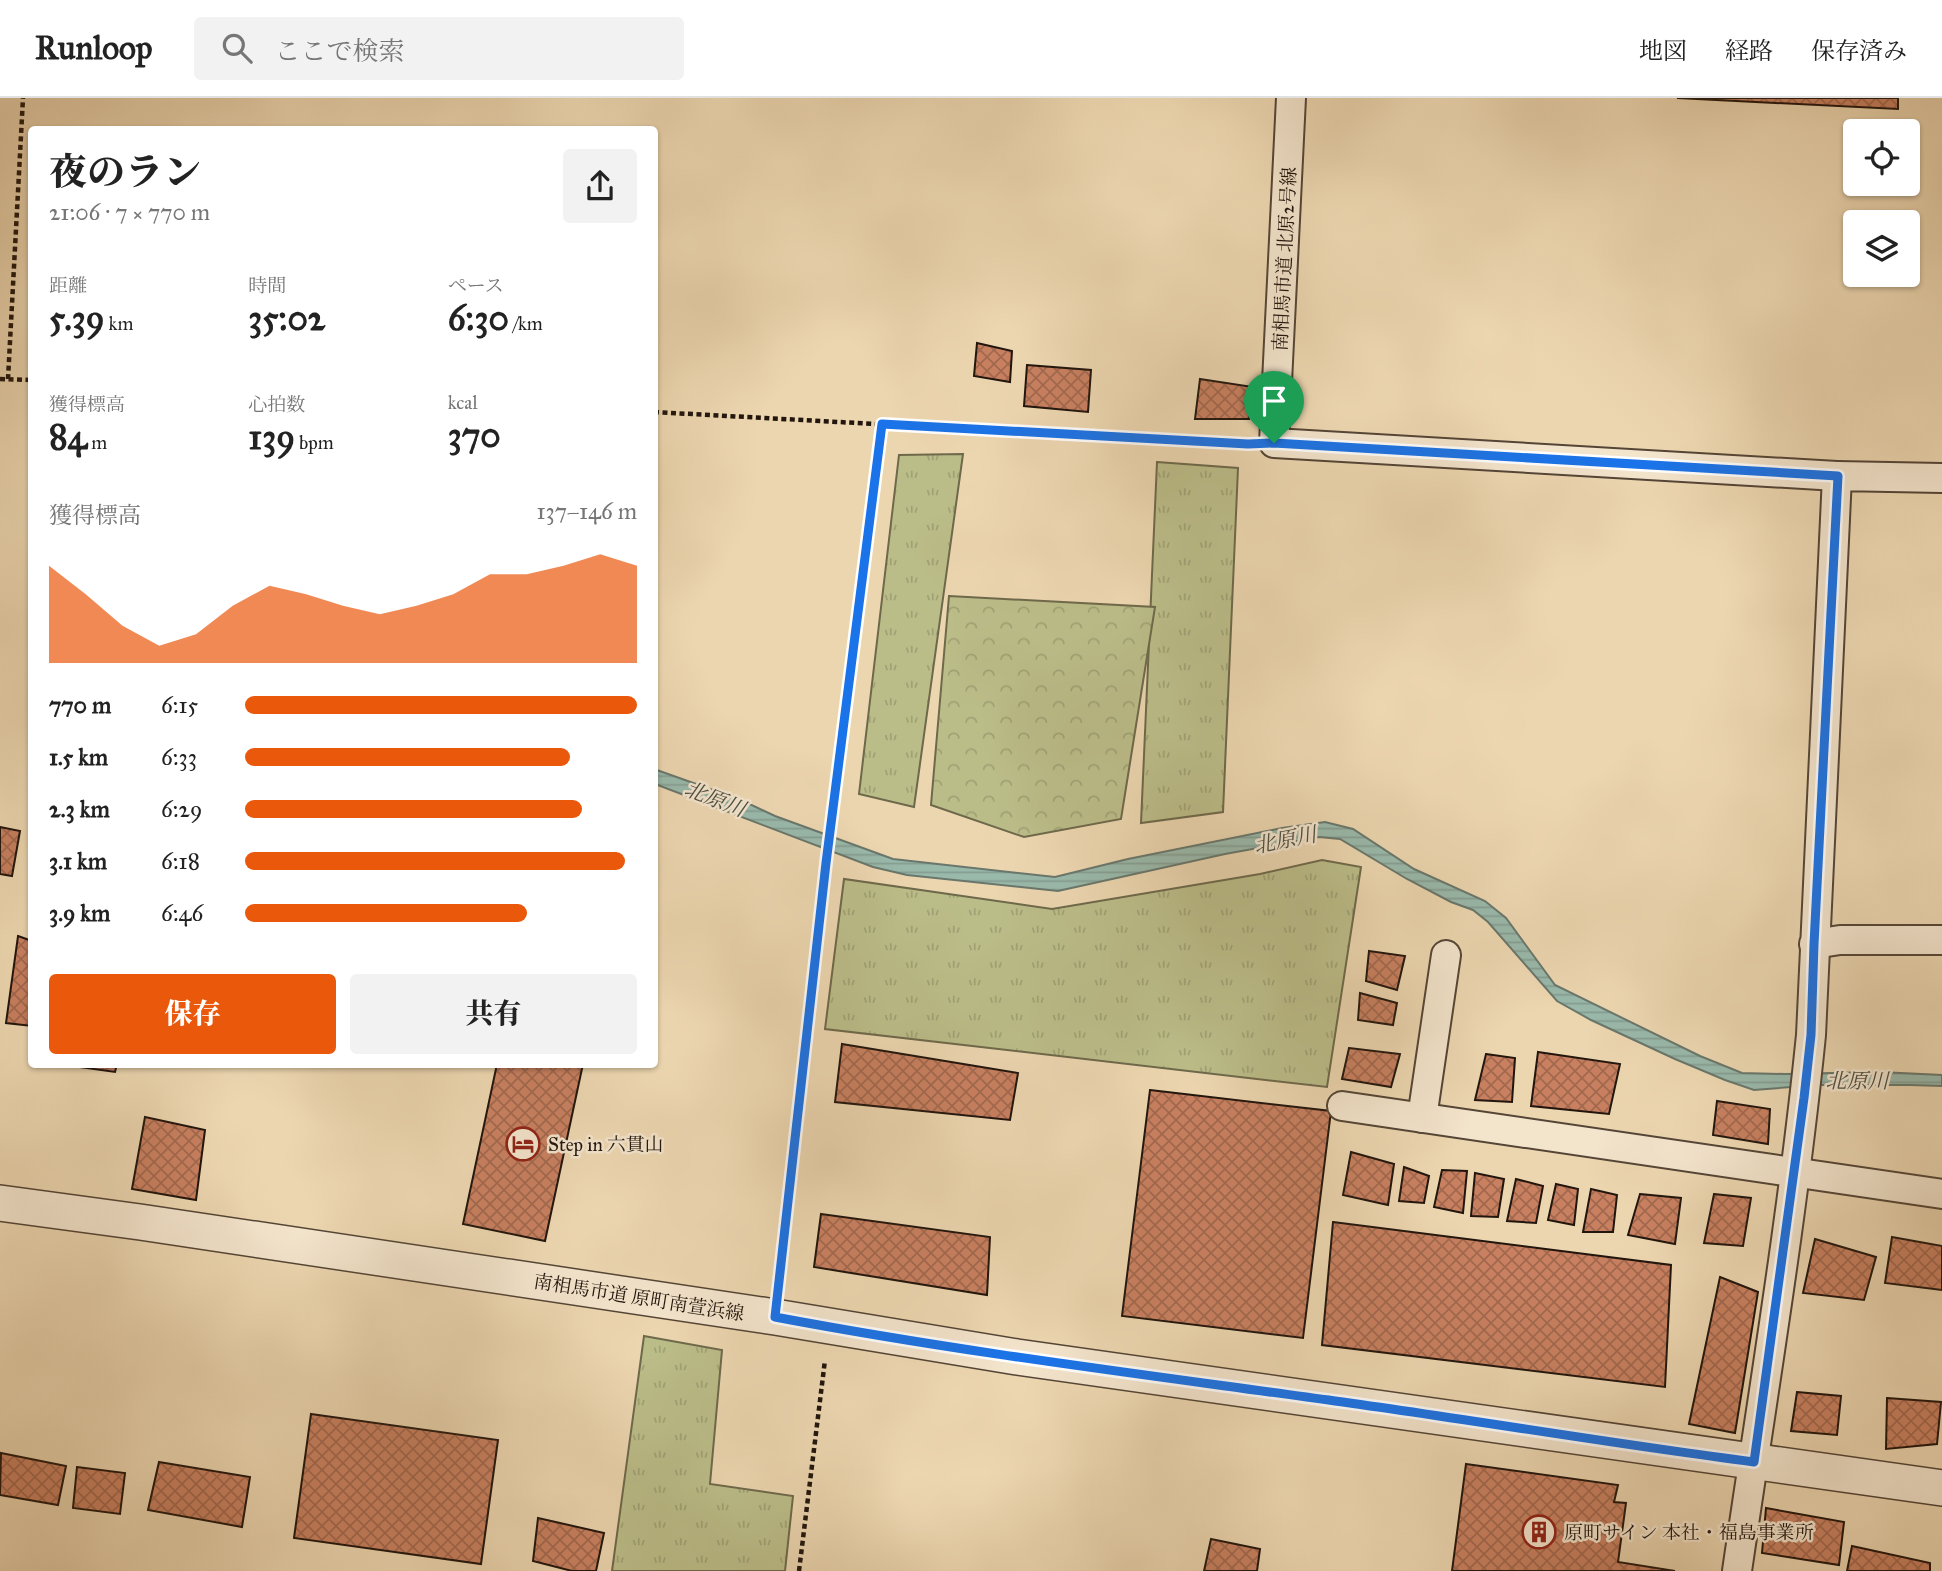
<!DOCTYPE html>
<html lang="ja">
<meta charset="utf-8">
<style>
:root{--surface:#fff;--page:#f2f2f2;--text:#222;--muted:#767676;--line:#e0e0e0;--accent:#ea580c}
body{margin:0;font-family:"IM FELL Great Primer","Noto Serif JP",serif;background:var(--page);color:var(--text);height:100vh;display:flex;flex-direction:column;font-size:26px;white-space:nowrap}
*{box-sizing:border-box;margin:0}
p{font-size:23px;color:var(--muted)}
.icon{flex:none;width:38px;height:38px;fill:none;stroke:currentColor;stroke-width:2;stroke-linecap:round;stroke-linejoin:round}
.map{position:relative;flex:1;overflow:hidden}
.panel{position:absolute;left:28px;top:28px;width:630px;height:942px;display:flex;flex-direction:column;background:var(--surface);border-radius:7px;box-shadow:0 2px 5px #0004}
.panel>*{flex:none}
.fabs{position:absolute;left:1843px;top:21px;display:grid;gap:14px}
.fabs a{display:grid;place-items:center;width:77px;height:77px;border-radius:7px;background:var(--surface);box-shadow:0 2px 5px #0004;font-size:35px}
.pin{position:absolute;display:grid;place-items:center;width:60px;height:60px;color:#fff;margin:-72px -30px;border-radius:50% 50% 50% 0;rotate:-45deg;box-shadow:0 0 7px #0007}
.pin .icon{rotate:45deg}
.round{display:grid;place-items:center;flex:none;width:74px;height:74px;border-radius:7px;background:var(--page)}
.summary{display:flex;align-items:center;justify-content:space-between;height:119px;padding:0 21px}
h1{font-size:38px;font-weight:800;line-height:52px}
.figures{display:grid;grid-template-columns:repeat(3,1fr);gap:10px;height:119px;padding:7px 21px}
.figures div{display:grid;align-content:center}
.figures b{font-size:35px;font-weight:800}
.figures small{font-size:19px;font-weight:400}
.figures p{font-size:19px}
.chart{height:196px;padding:14px 21px}
.chart p{display:flex;justify-content:space-between}
.chart svg{width:100%;height:126px;margin-top:7px;fill:var(--accent);opacity:.7}
.button{display:flex;gap:14px;margin-top:auto;padding:14px 21px}
.button a{flex:1;height:80px;border-radius:7px;background:var(--accent);color:#fff;font-size:28px;font-weight:800;line-height:80px;text-align:center}
.button a+a{background:var(--page);color:var(--text)}
ul{padding:0 21px;list-style:none;font-size:23px}
li{display:grid;grid-template-columns:112px 84px 1fr;align-items:center;height:52px}
li i{height:18px;border-radius:9px;background:var(--accent)}
header{display:flex;align-items:center;gap:42px;box-sizing:border-box;height:98px;padding:0 35px;background:var(--surface);border-bottom:2px solid var(--line)}
header strong{font-size:33px}
nav{display:flex;gap:38px;margin-inline-start:auto;font-size:24px}
.search{width:490px;height:63px;background:var(--page);display:flex;align-items:center;gap:18px;box-sizing:border-box;padding:0 24px;border-radius:7px;color:var(--muted);font-size:26px}
.map>svg:first-child{display:block}
.grass{fill:url(#grass-tufts);stroke:#6e694b;stroke-width:2}
.forest{fill:url(#forest-crowns);stroke:#6e694b;stroke-width:2}
.water{fill:url(#water-rules);stroke:#69776c;stroke-width:2}
.building{fill:url(#building-cross-hatch);stroke:#21150d;stroke-width:2}
.lines{fill:none;stroke-linecap:round;stroke-linejoin:round}
.minor-casing{stroke:#544536;stroke-width:32}
.tertiary-casing{stroke:#544536;stroke-width:38}
.path{stroke:#21150d;stroke-width:4.5;stroke-dasharray:5 3.5;stroke-linecap:butt}
.minor{stroke:#f3e4cc;stroke-width:28}
.tertiary{stroke:#f3e4cc;stroke-width:35}
.route-casing{stroke:#fff;stroke-width:14}
.route{stroke:#1a73e8;stroke-width:9}
.labels{text-anchor:middle;stroke-width:5;stroke-linejoin:round;paint-order:stroke}
.street-label{font-size:19px;fill:#21150d;stroke:#f3e4cc}
.poi-label{font-size:19px;fill:#21150d;stroke:#f3e4cc;text-anchor:start}
.water-label{font-size:21px;font-style:italic;fill:#4b4e44;stroke:#f3e4cc}
</style>
<header>
<strong>Runloop</strong>
<div class="search"><svg class="icon" aria-label="search" viewBox="0 0 24 24"><circle cx="10" cy="10" r="6"/><path d="M15 15l6 6"/></svg>ここで検索</div>
<nav><a>地図</a><a>経路</a><a>保存済み</a></nav>
</header>
<div class="map">
<svg width="1942" height="1473" viewBox="0 0 1942 1473">
<defs>
<pattern id="grass-tufts" width="24" height="20" patternUnits="userSpaceOnUse" patternTransform="scale(1.75)"><rect width="24" height="20" fill="#bbbd89"/><path d="M3 7l-1-3M5 7V3M7 7l1-3M15 17l-1-3M17 17v-4M19 17l1-3" fill="none" stroke="#a0a275"/></pattern>
<pattern id="forest-crowns" width="20" height="18" patternUnits="userSpaceOnUse" patternTransform="scale(1.75)"><rect width="20" height="18" fill="#bbbd89"/><path d="M2 6a3 3 0 1 1 6 0M12 15a3 3 0 1 1 6 0" fill="none" stroke="#a0a275"/></pattern>
<pattern id="water-rules" width="6" height="5" patternUnits="userSpaceOnUse" patternTransform="scale(1.75)"><rect width="6" height="5" fill="#99b9ab"/><path d="M0 2.5h6" fill="none" stroke="#849e92"/></pattern>
<pattern id="building-cross-hatch" width="8" height="8" patternUnits="userSpaceOnUse" patternTransform="scale(1.75)"><rect width="8" height="8" fill="#c88060"/><path d="M0 0l8 8M0 8l8-8" fill="none" stroke="#a2684e"/></pattern>
</defs>
<rect width="100%" height="100%" fill="#ecd6b0"/>
<filter id="stains"><feTurbulence type="fractalNoise" baseFrequency=".00286" numOctaves="4"/><feColorMatrix values="0 0 0 0 .2 0 0 0 0 .09 0 0 0 0 .02 0 0 0 .5 -.17"/></filter>
<radialGradient id="worn" r=".72"><stop offset=".6" stop-color="#630" stop-opacity="0"/><stop offset="1" stop-color="#630" stop-opacity=".3"/></radialGradient>
<g class="grass">
<polygon points="963,356 914,709 859,696 899,357"/>
<polygon points="1157,364 1238,370 1223,714 1141,725"/>
<polygon points="1322,762 1361,769 1327,989 825,931 844,781 1052,811 1260,776"/>
<polygon points="644,1238 722,1252 710,1386 793,1398 785,1473 612,1473"/>
</g>
<polygon class="forest" points="949,498 1155,509 1121,721 1024,739 931,707"/>
<polygon class="water" points="654,671 741,702 775,718 893,761 1055,779 1128,761 1282,730 1325,724 1353,731 1414,771 1485,803 1506,820 1555,887 1700,958 1742,975 1785,976 1880,974 1942,977 1942,988 1910,987 1817,987 1754,992 1725,982 1675,961 1591,922 1557,903 1488,824 1473,812 1451,804 1407,781 1340,741 1319,739 1225,756 1058,793 907,777 873,769 655,686"/>
<g class="building">
<polygon points="1677,0 1898,0 1898,11"/>
<polygon points="977,245 1012,253 1010,284 974,278"/>
<polygon points="1027,267 1091,272 1088,314 1024,308"/>
<polygon points="1200,281 1253,289 1249,321 1195,321"/>
<polygon points="0,729 20,733 12,778 0,776"/>
<polygon points="18,838 32,843 32,928 6,925"/>
<polygon points="1369,853 1405,858 1397,892 1366,883"/>
<polygon points="1360,895 1397,905 1393,927 1358,922"/>
<polygon points="842,946 1018,975 1010,1022 835,1004"/>
<polygon points="1349,950 1400,956 1391,989 1342,981"/>
<polygon points="1538,954 1620,966 1609,1016 1531,1008"/>
<polygon points="1486,956 1515,960 1512,1004 1475,1002"/>
<polygon points="58,966 117,966 115,974"/>
<polygon points="497,966 583,966 545,1143 463,1126"/>
<polygon points="1150,992 1331,1013 1303,1240 1122,1218"/>
<polygon points="1717,1003 1770,1011 1768,1046 1713,1037"/>
<polygon points="145,1019 205,1032 196,1102 132,1091"/>
<polygon points="1351,1054 1394,1066 1388,1107 1343,1097"/>
<polygon points="1404,1069 1429,1078 1424,1105 1399,1103"/>
<polygon points="1442,1072 1467,1073 1463,1115 1434,1109"/>
<polygon points="1475,1075 1504,1081 1498,1119 1471,1118"/>
<polygon points="1516,1081 1543,1088 1536,1125 1507,1123"/>
<polygon points="1556,1086 1578,1091 1574,1127 1548,1122"/>
<polygon points="1591,1091 1617,1097 1613,1134 1583,1134"/>
<polygon points="1640,1096 1681,1100 1675,1146 1628,1137"/>
<polygon points="1714,1096 1751,1100 1743,1148 1704,1145"/>
<polygon points="821,1116 990,1139 987,1197 814,1169"/>
<polygon points="1333,1124 1671,1167 1665,1289 1322,1247"/>
<polygon points="1892,1139 1942,1148 1942,1192 1885,1185"/>
<polygon points="1815,1141 1876,1159 1864,1202 1803,1195"/>
<polygon points="1720,1179 1758,1194 1735,1335 1689,1326"/>
<polygon points="1797,1294 1841,1298 1837,1337 1791,1333"/>
<polygon points="1887,1300 1941,1304 1937,1346 1886,1351"/>
<polygon points="311,1316 498,1342 481,1466 294,1440"/>
<polygon points="1,1355 66,1368 58,1407 0,1397"/>
<polygon points="159,1364 250,1379 242,1429 148,1412"/>
<polygon points="1466,1366 1618,1387 1614,1404 1626,1405 1618,1464 1675,1473 1452,1473"/>
<polygon points="77,1369 125,1375 120,1416 73,1410"/>
<polygon points="1766,1410 1844,1424 1839,1467 1762,1455"/>
<polygon points="538,1420 604,1435 596,1473 572,1473 533,1463"/>
<polygon points="1211,1441 1260,1451 1257,1473 1204,1473"/>
<polygon points="1852,1448 1930,1465 1930,1473 1847,1473"/>
</g>
<g class="lines">
<defs>
<g id="minor">
<polyline points="1291,0 1274,345 1837,378"/>
<polyline points="1814,846 1840,842 1942,842"/>
<polyline points="1342,1008 1942,1096"/>
<polyline points="1422,1020 1446,857"/>
<path d="M1737,1473C1763,1295 1793,1116 1811,937L1837,378L1942,380"/>
</g>
<polyline id="tertiary" points="0,1105 140,1124 775,1219 1017,1259 1942,1390"/>
</defs>
<use href="#minor" class="minor-casing"/>
<use href="#tertiary" class="tertiary-casing"/>
<g class="path">
<polyline points="0,281 32,282"/>
<polyline points="8,281 23,0"/>
<polyline points="654,314 1245,346"/>
<polyline points="778,1187 826,765 882,326"/>
<polyline points="799,1473 825,1262"/>
</g>
<use href="#minor" class="minor"/>
<use href="#tertiary" class="tertiary"/>
</g>
<g class="lines">
<defs>
<path id="route" d="M882,326L1248,346L1274,345L1838,378L1814,846L1811,937L1804,1000L1754,1364C1614,1346 1474,1322 1335,1303C1148,1277 960,1254 775,1219L826,765Z"/>
</defs>
<use href="#route" class="route-casing"/>
<use href="#route" class="route"/>
</g>
<defs>
<symbol id="hotel-ring" viewBox="-11 -11 22 22"><circle r="9.5" fill="#f3e4cc" stroke="#8f2418" stroke-width="1.5"/><path d="M-6-4.5h1.5V1H6V5H4.5V3h-9V5H-6ZM-4 0a1.8 1.8 0 1 1 3.6 0ZM.5 0V-2.5h3Q6-2.5 6 0Z" fill="#8f2418"/></symbol>
<symbol id="building-ring" viewBox="-11 -11 22 22"><circle r="9.5" fill="#f3e4cc" stroke="#8f2418" stroke-width="1.5"/><path d="M-4-6H4V6H1V3H-1V6H-4ZM-2.5-4.3h1.7v1.8h-1.7ZM.8-4.3h1.7v1.8H.8ZM-2.5-1h1.7V.8h-1.7ZM.8-1h1.7V.8H.8Z" fill="#8f2418"/></symbol>
</defs>
<g fill-rule="evenodd">
<use href="#hotel-ring" x="504" y="1027" width="38" height="38"/>
<use href="#building-ring" x="1520" y="1415" width="38" height="38"/>
</g>
<g class="labels">
<g class="street-label">
<text transform="translate(1284 161) rotate(-87)" y="7">南相馬市道 北原2号線</text>
<text transform="translate(639 1199) rotate(9)" y="7">南相馬市道 原町南萱浜線</text>
</g>
<g class="poi-label">
<text x="548" y="1053">Step in 六貫山</text>
<text x="1564" y="1441">原町サイン 本社・福島事業所</text>
</g>
<g class="water-label">
<text transform="translate(715 701) rotate(21)" y="7">北原川</text>
<text transform="translate(1285 742) rotate(-11)" y="7">北原川</text>
<text x="1857" y="990">北原川</text>
</g>
</g>
<rect width="100%" height="100%" filter="url(#stains)"/>
<rect width="100%" height="100%" fill="url(#worn)"/>
</svg>
<div class="fabs">
<a><svg class="icon" aria-label="locate" viewBox="0 0 24 24"><circle cx="12" cy="12" r="6"/><path d="M12 2v4M12 18v4M2 12h4M18 12h4"/></svg></a>
<a><svg class="icon" aria-label="layers" viewBox="0 0 24 24"><path d="M12 4l9 5-9 5-9-5zM3 14l9 5 9-5"/></svg></a>
</div>
<div class="pin" style="left:1274px;top:345px;background:#1e9e55"><svg class="icon" aria-label="arrive" viewBox="0 0 24 24"><path d="M6 21V4h12l-3 4 3 4H6"/></svg></div>
<section class="panel">
<div class="summary"><div><h1>夜のラン</h1><p>21:06 · 7 × 770 m</p></div><a class="round"><svg class="icon" aria-label="share" viewBox="0 0 24 24"><path d="M12 15V3M7 8l5-5 5 5M5 13v7h14v-7"/></svg></a></div>
<div class="figures">
<div><p>距離</p><b>5.39<small> km</small></b></div>
<div><p>時間</p><b>35:02</b></div>
<div><p>ペース</p><b>6:30<small> /km</small></b></div>
</div>
<div class="figures">
<div><p>獲得標高</p><b>84<small> m</small></b></div>
<div><p>心拍数</p><b>139<small> bpm</small></b></div>
<div><p>kcal</p><b>370</b></div>
</div>
<div class="chart"><p><span>獲得標高</span>137–146 m</p>
<svg viewBox="0 0 160 44" preserveAspectRatio="none"><path d="M0 44V10L10 20L20 31L30 38L40 34L50 24L60 17L70 20L80 24L90 27L100 24L110 20L120 13L130 13L140 10L150 6L160 10V44z"/></svg>
</div>
<ul>
<li><b>770 m</b>6:15<i style="width:100%"></i></li>
<li><b>1.5 km</b>6:33<i style="width:83%"></i></li>
<li><b>2.3 km</b>6:29<i style="width:86%"></i></li>
<li><b>3.1 km</b>6:18<i style="width:97%"></i></li>
<li><b>3.9 km</b>6:46<i style="width:72%"></i></li>
</ul>
<div class="button"><a>保存</a><a>共有</a></div>
</section>
</div>
